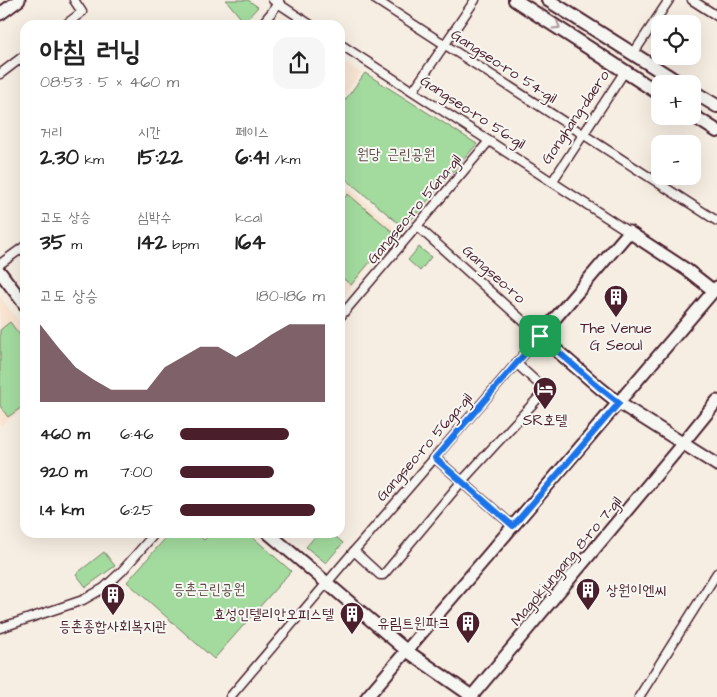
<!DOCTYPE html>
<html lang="ko">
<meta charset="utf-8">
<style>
:root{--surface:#fff;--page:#f6f6f6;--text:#222;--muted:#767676;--accent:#4a1f2b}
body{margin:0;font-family:"Architects Daughter","Poor Story",sans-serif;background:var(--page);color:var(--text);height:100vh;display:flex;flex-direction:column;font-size:19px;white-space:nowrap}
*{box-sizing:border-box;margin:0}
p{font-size:16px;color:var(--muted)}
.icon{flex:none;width:28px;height:28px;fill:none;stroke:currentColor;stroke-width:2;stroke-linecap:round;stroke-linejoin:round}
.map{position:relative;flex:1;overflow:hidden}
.sheet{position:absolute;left:20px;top:20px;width:325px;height:518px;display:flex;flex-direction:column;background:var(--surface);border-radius:15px;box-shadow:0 5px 20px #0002}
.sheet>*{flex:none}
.fabs{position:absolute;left:651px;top:15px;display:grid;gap:10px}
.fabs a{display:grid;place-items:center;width:50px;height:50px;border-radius:10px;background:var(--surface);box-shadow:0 5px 20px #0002;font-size:25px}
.pin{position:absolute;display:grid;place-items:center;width:42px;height:42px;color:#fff;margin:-21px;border-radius:10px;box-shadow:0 2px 8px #0006}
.round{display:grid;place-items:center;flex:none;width:52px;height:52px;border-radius:15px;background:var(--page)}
.head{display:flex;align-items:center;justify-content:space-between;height:85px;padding:0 20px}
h1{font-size:28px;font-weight:800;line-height:38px}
.metrics{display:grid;grid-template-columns:repeat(3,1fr);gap:8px;height:85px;padding:5px 20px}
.metrics div{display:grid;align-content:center}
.metrics b{font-size:21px;font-weight:800}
.metrics small{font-size:14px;font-weight:400}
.metrics p{font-size:14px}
.chart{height:140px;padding:10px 20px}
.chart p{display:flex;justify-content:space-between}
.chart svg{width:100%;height:90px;margin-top:5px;fill:var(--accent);opacity:.7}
ul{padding:0 20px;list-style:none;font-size:16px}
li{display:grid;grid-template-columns:80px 60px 1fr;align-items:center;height:38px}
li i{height:12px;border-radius:6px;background:var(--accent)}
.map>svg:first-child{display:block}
.built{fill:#f8e4d1}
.green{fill:#a3db9f;stroke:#767d65}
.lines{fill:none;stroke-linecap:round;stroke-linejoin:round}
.street-casing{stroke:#4a1f2b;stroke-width:11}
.secondary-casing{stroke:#4a1f2b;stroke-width:15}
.primary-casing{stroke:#4a1f2b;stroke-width:16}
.street{stroke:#f6f6f2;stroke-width:8}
.secondary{stroke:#f6f6f2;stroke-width:11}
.primary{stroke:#f6f6f2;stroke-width:12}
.oneway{stroke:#a99598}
.route-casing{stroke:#fff;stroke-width:10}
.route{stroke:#1a73e8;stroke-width:6}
.labels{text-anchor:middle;stroke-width:4;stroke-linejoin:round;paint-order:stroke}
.street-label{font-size:15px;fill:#4a1f2b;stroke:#f6f6f2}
.park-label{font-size:15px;fill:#604e48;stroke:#f6f6f2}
.poi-label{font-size:15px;fill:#4a1f2b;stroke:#f6f6f2}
</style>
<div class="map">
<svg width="717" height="697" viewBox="0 0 717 697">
<rect width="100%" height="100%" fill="#f7eee3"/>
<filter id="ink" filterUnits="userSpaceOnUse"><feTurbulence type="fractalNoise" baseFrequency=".02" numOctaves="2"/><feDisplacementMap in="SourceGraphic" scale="10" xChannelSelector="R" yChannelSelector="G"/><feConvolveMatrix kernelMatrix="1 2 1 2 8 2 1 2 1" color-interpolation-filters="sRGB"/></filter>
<g filter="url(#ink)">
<g class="built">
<polygon points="340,59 361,73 340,102"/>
<polygon points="340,181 399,231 340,300"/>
<polygon points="0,296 25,330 25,408 0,426"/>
</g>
<g class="green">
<polygon points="226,0 248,0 258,7 244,22"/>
<polygon points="365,73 477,144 404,228 340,174 340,107"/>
<polygon points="348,194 394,233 351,285 340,276 340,203"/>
<polygon points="419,247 431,257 420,271 408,260"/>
<polygon points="10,322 25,342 25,405 8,417 0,406 0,330"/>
<polygon points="170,533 195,533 204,540 211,533 248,533 291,571 214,659 127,582"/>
<polygon points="318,533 331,533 343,543 326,563 306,547"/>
<polygon points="104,552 115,566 86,587 76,574"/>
</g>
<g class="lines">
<defs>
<g id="street">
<polyline points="273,0 311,25"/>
<polyline points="376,0 717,221"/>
<polyline points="692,0 717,16"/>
<polyline points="65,25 82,12 74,0"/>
<polyline points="261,25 272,12 279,1"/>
<polyline points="340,44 629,232"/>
<polyline points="633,54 669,0"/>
<polyline points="0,74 25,55"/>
<polyline points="413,91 475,0"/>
<polyline points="552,182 625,71"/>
<polyline points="0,264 25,246"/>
<polyline points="340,317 489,141"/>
<polyline points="435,458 513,526"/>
<polyline points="354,551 380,575 383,575 385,573 462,481 540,396 542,392 541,386 516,363"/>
<polyline points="0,628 83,600 104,588 122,571 156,532"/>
<polyline points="230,697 354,551 540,336 417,226"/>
<polyline points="639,697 717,573"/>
</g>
<g id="secondary">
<polyline points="0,14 19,0"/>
<polyline points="0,272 25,305"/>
<polyline points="714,291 687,270 629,232 540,336 600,388 619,403 717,465"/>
<polyline points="267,532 407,651 473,697"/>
<polyline points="367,697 717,287"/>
<polyline points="471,697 683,443 717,401"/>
</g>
<g id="primary">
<polyline points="515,0 660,94"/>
<polyline points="548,0 681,84"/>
<polyline points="692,91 717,106"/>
<polyline points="692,115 717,131"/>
</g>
</defs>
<use href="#street" class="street-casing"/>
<use href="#secondary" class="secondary-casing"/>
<use href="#primary" class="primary-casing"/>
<use href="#street" class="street"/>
<use href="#secondary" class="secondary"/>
<use href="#primary" class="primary"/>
</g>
<defs><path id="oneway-chevron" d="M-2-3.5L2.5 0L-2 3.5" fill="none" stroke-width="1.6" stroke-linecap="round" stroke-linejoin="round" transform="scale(1.25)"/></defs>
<use class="oneway" href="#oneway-chevron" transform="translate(557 26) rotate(32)"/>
</g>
<g class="lines" filter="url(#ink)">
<defs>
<polygon id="route" points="540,336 600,388 619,403 513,526 435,458"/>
</defs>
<use href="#route" class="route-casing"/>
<use href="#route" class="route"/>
</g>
<defs>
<symbol id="building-pin" viewBox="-11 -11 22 30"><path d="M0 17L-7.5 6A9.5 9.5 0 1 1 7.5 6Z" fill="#4a1f2b" stroke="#f6f6f2"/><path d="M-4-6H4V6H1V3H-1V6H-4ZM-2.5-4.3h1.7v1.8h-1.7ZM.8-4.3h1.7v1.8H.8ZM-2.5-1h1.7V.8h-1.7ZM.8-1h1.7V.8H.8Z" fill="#fff"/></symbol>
<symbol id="hotel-pin" viewBox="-11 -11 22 30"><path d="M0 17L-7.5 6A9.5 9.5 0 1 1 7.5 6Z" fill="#4a1f2b" stroke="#f6f6f2"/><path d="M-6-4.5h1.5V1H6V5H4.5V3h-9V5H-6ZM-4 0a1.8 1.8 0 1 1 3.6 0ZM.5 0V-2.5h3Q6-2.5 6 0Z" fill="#fff"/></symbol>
</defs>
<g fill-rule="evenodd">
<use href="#building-pin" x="602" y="283" width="28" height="38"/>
<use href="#hotel-pin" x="531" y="375" width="28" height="38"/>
<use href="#building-pin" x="574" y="576" width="28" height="38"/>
<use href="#building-pin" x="99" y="581" width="28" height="38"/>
<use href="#building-pin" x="338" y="600" width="28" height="38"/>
<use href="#building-pin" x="454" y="609" width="28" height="38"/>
</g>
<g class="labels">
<g class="street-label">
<text transform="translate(504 66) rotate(33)" y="5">Gangseo-ro 54-gil</text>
<text transform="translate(473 112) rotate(33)" y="5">Gangseo-ro 56-gil</text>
<text transform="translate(575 117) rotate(-56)" y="5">Gonghang-daero</text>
<text transform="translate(414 209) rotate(-50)" y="5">Gangseo-ro 56na-gil</text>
<text transform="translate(494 274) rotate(42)" y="5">Gangseo-ro</text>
<text transform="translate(424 447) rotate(-49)" y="5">Gangseo-ro 56ga-gil</text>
<text transform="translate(566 561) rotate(-50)" y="5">Magokjungang 8-ro 7-gil</text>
</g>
<g class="park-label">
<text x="396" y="159">원당 근린공원</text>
<text x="209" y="594">등촌근린공원</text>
</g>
<g class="poi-label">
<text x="616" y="333">The Venue<tspan x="616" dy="17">G Seoul</tspan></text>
<text x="545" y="425">SR호텔</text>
<text x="606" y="595" text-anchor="start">상원이엔씨</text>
<text x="334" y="619" text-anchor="end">효성인텔리안오피스텔</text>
<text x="450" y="628" text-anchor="end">유림트윈파크</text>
<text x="113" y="631">등촌종합사회복지관</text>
</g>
</g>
</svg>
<div class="fabs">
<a><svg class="icon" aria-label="locate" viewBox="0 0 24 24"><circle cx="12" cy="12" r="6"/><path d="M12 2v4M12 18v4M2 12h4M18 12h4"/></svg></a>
<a>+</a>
<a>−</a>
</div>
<div class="pin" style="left:540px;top:336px;background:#1e9e55"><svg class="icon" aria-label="arrive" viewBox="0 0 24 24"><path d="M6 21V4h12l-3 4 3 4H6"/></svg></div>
<section class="sheet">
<div class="head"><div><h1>아침 러닝</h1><p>08:53 · 5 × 460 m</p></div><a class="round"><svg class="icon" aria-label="share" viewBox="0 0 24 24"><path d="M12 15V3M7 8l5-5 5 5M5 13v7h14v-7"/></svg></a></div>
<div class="metrics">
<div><p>거리</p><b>2.30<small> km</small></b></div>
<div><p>시간</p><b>15:22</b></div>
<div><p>페이스</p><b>6:41<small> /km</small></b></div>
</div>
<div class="metrics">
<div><p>고도 상승</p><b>35<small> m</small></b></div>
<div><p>심박수</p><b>142<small> bpm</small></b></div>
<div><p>kcal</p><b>164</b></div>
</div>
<div class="chart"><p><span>고도 상승</span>180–186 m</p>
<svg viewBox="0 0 160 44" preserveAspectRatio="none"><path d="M0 44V6L10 17L20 27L30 33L40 38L50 38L60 38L70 27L80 22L90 17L100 17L110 22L120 17L130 11L140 6L150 6L160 6V44z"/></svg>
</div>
<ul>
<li><b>460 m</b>6:46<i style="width:75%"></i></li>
<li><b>920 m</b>7:00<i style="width:65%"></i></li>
<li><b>1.4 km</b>6:25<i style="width:93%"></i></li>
</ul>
</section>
</div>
